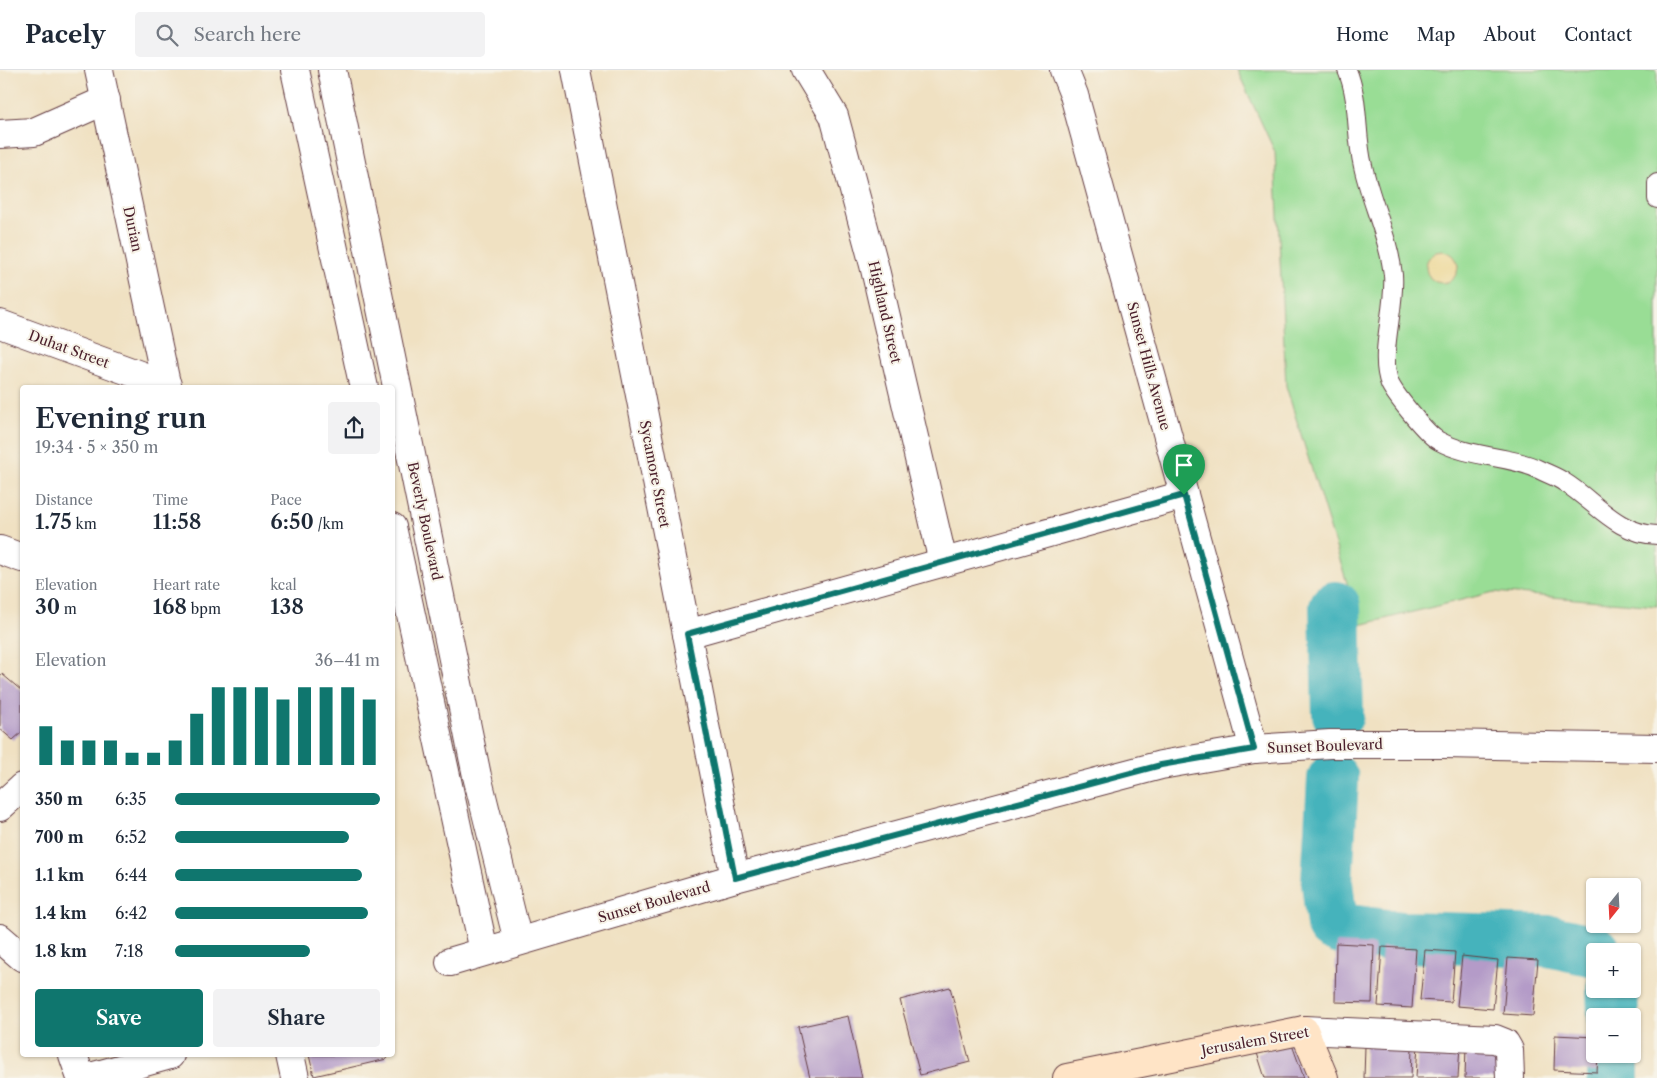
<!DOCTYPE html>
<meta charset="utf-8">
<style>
:root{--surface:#fff;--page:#f2f2f3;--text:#1f2937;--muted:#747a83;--line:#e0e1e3;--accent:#0f766e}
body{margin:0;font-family:"Libre Caslon Text",serif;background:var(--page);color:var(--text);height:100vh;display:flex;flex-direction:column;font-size:19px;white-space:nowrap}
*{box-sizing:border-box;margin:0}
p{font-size:16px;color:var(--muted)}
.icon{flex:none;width:28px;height:28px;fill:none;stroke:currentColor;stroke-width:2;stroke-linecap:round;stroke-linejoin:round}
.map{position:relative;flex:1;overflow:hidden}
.drawer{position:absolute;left:20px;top:315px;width:375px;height:672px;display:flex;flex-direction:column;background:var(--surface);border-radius:5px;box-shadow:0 1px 4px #0004}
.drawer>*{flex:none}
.needle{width:32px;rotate:198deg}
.tools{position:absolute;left:1586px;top:808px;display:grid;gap:10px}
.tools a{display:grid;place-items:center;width:55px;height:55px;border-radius:5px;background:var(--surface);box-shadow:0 1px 4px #0004;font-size:25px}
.pin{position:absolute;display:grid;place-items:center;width:42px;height:42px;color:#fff;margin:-51px -21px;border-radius:50% 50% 50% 0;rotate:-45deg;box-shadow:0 0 5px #0007}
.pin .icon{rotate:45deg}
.round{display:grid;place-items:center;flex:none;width:52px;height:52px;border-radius:5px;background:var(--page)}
.overview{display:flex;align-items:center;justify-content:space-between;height:85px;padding:0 15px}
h1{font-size:28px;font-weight:600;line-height:38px}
.metrics{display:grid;grid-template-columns:repeat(3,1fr);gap:8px;height:85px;padding:5px 15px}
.metrics div{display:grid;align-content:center}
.metrics b{font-size:21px;font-weight:600}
.metrics small{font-size:14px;font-weight:400}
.metrics p{font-size:14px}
.chart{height:140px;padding:10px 15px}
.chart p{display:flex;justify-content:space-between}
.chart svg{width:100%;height:90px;margin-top:5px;stroke:var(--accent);stroke-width:6}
.cta{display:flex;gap:10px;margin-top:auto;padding:10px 15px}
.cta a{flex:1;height:58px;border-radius:5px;background:var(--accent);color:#fff;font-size:20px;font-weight:600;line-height:58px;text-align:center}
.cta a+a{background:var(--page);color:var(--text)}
ul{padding:0 15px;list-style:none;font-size:16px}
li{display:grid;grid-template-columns:80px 60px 1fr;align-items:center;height:38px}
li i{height:12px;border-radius:6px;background:var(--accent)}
header{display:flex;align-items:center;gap:30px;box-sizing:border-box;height:70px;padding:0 25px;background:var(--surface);border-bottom:1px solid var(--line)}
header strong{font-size:24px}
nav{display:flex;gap:28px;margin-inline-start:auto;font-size:18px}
.search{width:350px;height:45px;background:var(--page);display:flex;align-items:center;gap:12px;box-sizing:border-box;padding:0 18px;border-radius:5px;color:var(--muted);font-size:19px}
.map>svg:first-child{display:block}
.green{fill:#99dd95;stroke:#727e60}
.sand{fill:#eeda9e;stroke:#9c7c64}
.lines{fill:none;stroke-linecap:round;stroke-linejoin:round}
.river{stroke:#44b3bc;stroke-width:52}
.building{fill:#b49bc8}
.lane-casing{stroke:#633c42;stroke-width:20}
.street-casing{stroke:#633c42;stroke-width:30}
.secondary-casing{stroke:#633c42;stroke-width:30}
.lane{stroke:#fff;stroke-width:18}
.street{stroke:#fff;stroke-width:28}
.secondary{stroke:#ffe4c6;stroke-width:28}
.route-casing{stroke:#fff;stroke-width:10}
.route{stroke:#0f766e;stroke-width:6}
.labels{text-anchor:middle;stroke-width:4;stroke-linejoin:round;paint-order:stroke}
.street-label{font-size:14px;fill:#4a1f2b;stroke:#f7f3e8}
</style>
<header>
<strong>Pacely</strong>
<div class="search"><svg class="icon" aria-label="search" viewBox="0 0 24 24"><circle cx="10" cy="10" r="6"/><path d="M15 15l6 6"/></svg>Search here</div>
<nav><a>Home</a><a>Map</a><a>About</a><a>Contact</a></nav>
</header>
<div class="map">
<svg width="1657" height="1008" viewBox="0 0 1657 1008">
<rect width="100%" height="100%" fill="#f7f3e8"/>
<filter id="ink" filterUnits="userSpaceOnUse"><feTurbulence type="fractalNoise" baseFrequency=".02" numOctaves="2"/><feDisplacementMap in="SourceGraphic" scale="10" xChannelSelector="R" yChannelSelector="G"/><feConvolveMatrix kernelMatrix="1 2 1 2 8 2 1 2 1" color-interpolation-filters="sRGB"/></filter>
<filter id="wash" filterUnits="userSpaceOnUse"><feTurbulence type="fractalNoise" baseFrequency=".0096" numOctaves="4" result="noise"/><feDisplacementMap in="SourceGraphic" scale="20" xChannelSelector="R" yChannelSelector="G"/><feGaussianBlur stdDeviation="1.12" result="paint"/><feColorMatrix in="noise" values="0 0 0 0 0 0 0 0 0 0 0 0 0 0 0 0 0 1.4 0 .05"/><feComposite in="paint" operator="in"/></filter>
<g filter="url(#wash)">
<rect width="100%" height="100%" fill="#f0e1c2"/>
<polygon class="green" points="1237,0 1657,0 1657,536 1494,522 1360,555 1286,316 1275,82"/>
<circle class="sand" cx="1442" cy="197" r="16"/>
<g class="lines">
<g class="river">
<polyline points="1335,537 1338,644"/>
<polyline points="1333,709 1327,812 1332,855 1341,859 1401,867 1549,871 1595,881"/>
<polyline points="1612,919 1613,946"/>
<polyline points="1613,984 1613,1008"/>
</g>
</g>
<g id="blocks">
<g class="building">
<polygon points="2,604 22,621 22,662 13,670 0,659 0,605"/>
<polygon points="1336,873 1374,875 1372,933 1335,932"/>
<polygon points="1382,877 1416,879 1412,938 1378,936"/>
<polygon points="1425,880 1455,882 1451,932 1420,930"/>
<polygon points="1462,886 1498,890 1493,939 1457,936"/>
<polygon points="1508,888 1538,890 1533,946 1503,944"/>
<polygon points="950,917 970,992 920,1005 900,930"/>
<polygon points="848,946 862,1008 810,1008 798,957"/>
<polygon points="1555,965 1595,967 1595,984 1598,984 1597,1002 1554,1000"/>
<polygon points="1291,972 1304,1008 1265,1008 1257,983"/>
<polygon points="1418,973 1460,975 1458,1008 1416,1008"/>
<polygon points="1466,975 1501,977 1499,1008 1465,1008"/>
<polygon points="1365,976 1412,977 1411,1008 1364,1008"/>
<polygon points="309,985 386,985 387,989 314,1006"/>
</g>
</g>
</g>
<g filter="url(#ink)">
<use href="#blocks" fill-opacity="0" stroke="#633c42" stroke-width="1"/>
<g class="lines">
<defs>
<g id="lane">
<path d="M1347,0C1360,31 1355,64 1363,96C1371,133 1389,168 1393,205C1396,238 1378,284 1390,314C1396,326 1427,365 1439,371C1470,388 1509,385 1540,400C1548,404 1557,407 1564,412C1595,431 1617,464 1657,465"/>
<polyline points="1657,113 1657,129"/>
</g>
<g id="street">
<polyline points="99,0 167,318"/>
<polyline points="295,0 364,318"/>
<polyline points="332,0 477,706 518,871"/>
<polyline points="576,0 735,808"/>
<polyline points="806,0 834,46 874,195 943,492"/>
<polyline points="1064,0 1074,25 1254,679"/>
<polyline points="0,64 34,62 106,30"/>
<polyline points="0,254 167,315"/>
<polyline points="392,457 484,881"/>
<polyline points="0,480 22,488"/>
<polyline points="687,564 1184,425"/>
<polyline points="0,737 22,717"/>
<polyline points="0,868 22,887"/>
<polyline points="450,892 735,808 1161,695 1254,679 1330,674 1444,674 1657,678"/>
<polyline points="1304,960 1495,969 1505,973 1509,980 1510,1008"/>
<polyline points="73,985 81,1008"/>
<polyline points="290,985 295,1008"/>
<polyline points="87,1008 170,985"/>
</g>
<polyline id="secondary" points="1067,1008 1304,960 1324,1008"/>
</defs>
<use href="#lane" class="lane-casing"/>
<use href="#street" class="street-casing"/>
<use href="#secondary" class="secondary-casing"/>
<use href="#lane" class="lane"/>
<use href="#street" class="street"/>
<use href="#secondary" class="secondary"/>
</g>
</g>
<g class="lines" filter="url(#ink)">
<defs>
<polygon id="route" points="1184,425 1254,679 1161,695 735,808 687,564"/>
</defs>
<use href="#route" class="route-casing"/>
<use href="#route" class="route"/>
</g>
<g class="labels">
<g class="street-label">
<text transform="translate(133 159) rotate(78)" y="5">Durian</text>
<text transform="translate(885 242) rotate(77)" y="5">Highland Street</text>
<text transform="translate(69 279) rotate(20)" y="5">Duhat Street</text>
<text transform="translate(1149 296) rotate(75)" y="5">Sunset Hills Avenue</text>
<text transform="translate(655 404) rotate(79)" y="5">Sycamore Street</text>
<text transform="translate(425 451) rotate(78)" y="5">Beverly Boulevard</text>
<text transform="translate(1325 676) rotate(-2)" y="5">Sunset Boulevard</text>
<text transform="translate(654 832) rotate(-16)" y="5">Sunset Boulevard</text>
<text transform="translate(1255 971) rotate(-10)" y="5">Jerusalem Street</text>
</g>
</g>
</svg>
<div class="tools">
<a><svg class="needle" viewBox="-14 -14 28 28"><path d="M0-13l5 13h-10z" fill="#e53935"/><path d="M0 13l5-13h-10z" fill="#747a83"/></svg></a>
<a>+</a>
<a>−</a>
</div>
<div class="pin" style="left:1184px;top:425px;background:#1e9e55"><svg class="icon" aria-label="arrive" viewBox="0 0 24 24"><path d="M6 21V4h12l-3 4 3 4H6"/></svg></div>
<section class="drawer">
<div class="overview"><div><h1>Evening run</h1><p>19:34 · 5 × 350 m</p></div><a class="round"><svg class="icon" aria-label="share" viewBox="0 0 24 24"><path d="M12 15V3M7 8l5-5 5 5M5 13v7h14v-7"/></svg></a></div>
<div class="metrics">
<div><p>Distance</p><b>1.75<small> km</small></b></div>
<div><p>Time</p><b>11:58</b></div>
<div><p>Pace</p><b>6:50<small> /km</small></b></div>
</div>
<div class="metrics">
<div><p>Elevation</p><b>30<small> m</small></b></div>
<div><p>Heart rate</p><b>168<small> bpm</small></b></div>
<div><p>kcal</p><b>138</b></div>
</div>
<div class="chart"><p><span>Elevation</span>36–41 m</p>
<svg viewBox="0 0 160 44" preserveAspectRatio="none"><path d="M5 44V25M15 44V32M25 44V32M35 44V32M45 44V38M55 44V38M65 44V32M75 44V19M85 44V6M95 44V6M105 44V6M115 44V12M125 44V6M135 44V6M145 44V6M155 44V12"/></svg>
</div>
<ul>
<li><b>350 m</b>6:35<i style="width:100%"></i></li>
<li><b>700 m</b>6:52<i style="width:85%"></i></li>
<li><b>1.1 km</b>6:44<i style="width:91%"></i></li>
<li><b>1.4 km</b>6:42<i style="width:94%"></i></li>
<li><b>1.8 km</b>7:18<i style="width:66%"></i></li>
</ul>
<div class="cta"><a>Save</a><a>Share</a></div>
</section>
</div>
